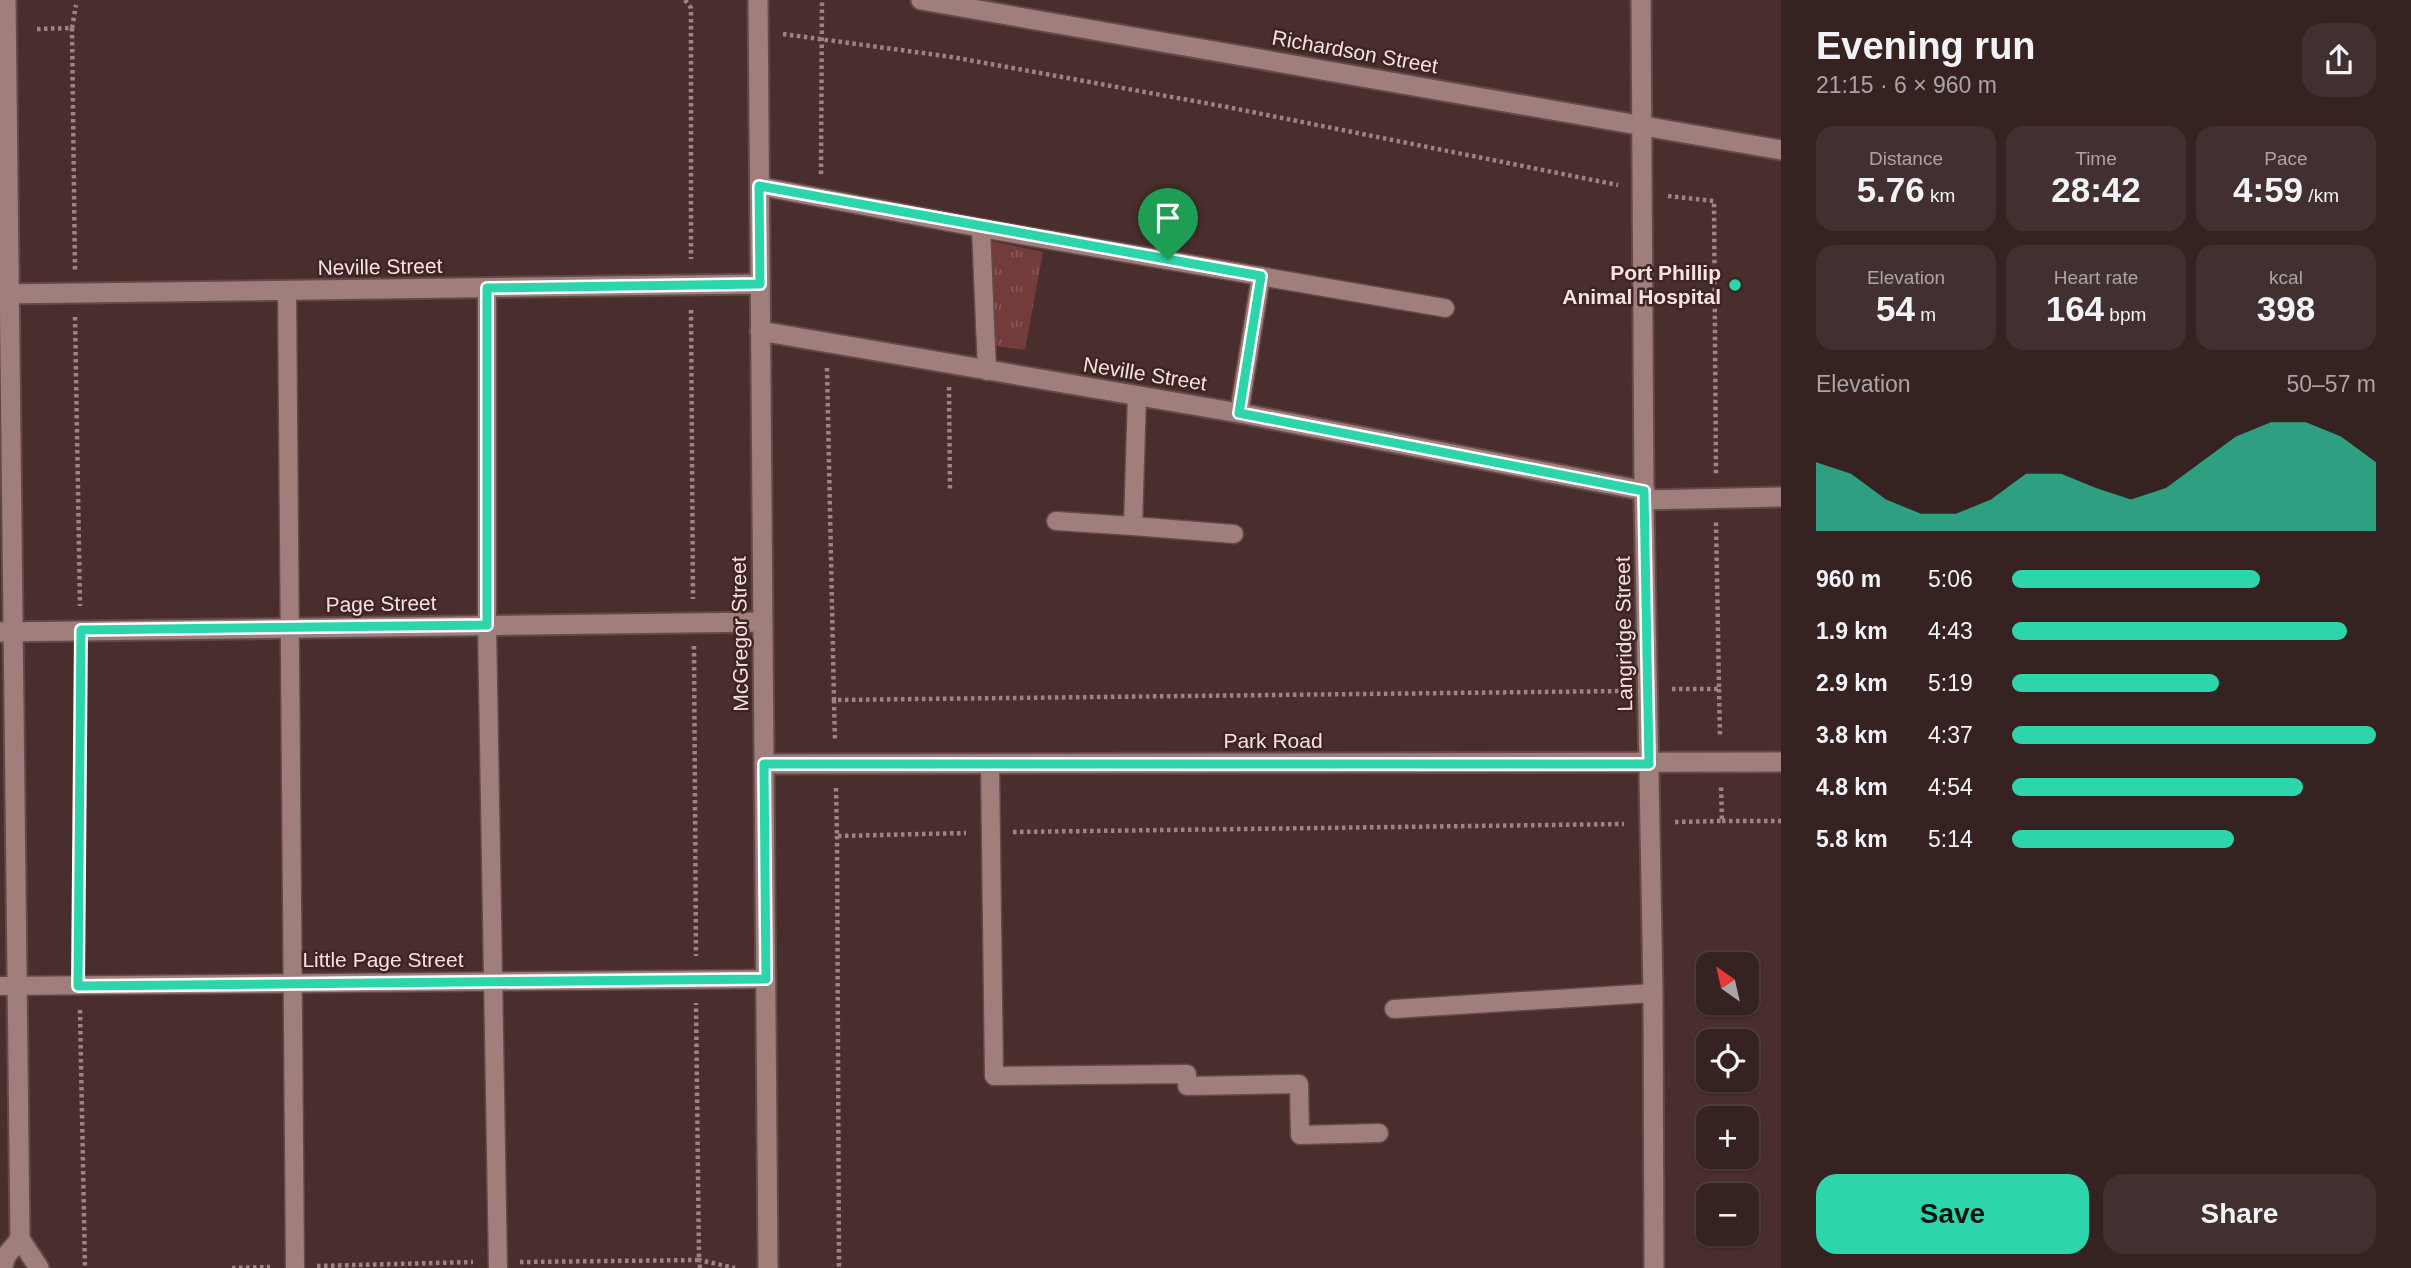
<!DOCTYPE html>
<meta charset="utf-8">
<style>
:root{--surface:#372222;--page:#422f2f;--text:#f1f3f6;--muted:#aaa4a5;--line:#513f40;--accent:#2dd5ab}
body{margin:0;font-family:Helvetica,sans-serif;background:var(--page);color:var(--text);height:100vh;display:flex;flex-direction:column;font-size:26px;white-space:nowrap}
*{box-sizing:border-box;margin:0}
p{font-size:23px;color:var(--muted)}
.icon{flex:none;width:38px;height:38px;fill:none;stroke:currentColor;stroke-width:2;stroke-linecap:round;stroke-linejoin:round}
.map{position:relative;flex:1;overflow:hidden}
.side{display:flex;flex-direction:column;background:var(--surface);width:630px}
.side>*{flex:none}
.needle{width:46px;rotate:326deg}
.fabs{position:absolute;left:1696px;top:952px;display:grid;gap:14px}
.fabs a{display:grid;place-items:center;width:63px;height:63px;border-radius:14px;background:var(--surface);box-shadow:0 2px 5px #0004,0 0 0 2px var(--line);font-size:35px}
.pin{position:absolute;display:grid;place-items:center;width:60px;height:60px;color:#fff;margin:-72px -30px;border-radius:50% 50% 50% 0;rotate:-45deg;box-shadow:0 0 7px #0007}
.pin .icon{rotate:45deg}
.round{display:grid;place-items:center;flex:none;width:74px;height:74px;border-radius:21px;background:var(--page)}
.headline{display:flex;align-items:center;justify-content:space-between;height:119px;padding:0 35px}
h1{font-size:38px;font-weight:700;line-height:52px}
.stats{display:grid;grid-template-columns:repeat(3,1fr);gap:10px;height:119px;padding:7px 35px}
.stats div{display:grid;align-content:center;border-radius:18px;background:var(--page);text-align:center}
.stats b{font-size:35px;font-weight:700}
.stats small{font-size:19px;font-weight:400}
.stats p{font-size:19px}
.chart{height:196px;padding:14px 35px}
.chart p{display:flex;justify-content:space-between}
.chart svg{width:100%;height:126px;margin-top:7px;fill:var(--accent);opacity:.7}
.cta{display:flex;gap:14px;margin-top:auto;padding:14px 35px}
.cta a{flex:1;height:80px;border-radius:21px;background:var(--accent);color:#111;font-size:28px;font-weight:700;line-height:80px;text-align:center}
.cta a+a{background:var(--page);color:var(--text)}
ul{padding:0 35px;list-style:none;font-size:23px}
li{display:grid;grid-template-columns:112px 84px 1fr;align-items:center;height:52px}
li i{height:18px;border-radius:9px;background:var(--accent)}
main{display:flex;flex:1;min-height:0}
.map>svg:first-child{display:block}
.grass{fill:url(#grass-tufts)}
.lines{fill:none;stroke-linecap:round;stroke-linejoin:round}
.service-casing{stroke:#624a4a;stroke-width:21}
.minor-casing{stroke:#624a4a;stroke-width:23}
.path{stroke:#9c8483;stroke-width:4.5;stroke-dasharray:3.5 3.5;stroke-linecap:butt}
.service{stroke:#9f7e7c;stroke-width:18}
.minor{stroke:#9f7e7c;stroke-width:19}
.route-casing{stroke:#fff;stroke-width:14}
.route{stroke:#2dd5ab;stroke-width:9}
.poi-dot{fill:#2dd5ab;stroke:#3e2423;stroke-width:2.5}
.labels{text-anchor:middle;stroke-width:5;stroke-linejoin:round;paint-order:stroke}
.street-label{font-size:21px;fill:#f5e2e1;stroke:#3e2423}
.poi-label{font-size:21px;font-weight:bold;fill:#f5e2e1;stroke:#3e2423;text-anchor:end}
</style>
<main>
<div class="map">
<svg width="1781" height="1268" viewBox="0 0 1781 1268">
<defs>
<pattern id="grass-tufts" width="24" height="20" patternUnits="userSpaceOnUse" patternTransform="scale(1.75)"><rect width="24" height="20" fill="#733b3b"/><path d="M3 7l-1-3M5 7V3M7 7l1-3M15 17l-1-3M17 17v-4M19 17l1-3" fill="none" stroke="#885757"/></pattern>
</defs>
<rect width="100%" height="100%" fill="#492e2d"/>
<polygon class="grass" points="987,240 1043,252 1025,350 994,346"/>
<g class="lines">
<defs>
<g id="service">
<polyline points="759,186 981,228 1445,308"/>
<polyline points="981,228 987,371"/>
<polyline points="487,288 487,625 498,1268"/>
<polyline points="287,290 295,1268"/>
<polyline points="1239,413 1261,276"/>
<polyline points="1056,521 1133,526 1137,395"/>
<polyline points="1133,526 1234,534"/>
<polyline points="990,764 994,1076 1187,1074 1187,1086 1299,1084 1300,1135 1379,1133"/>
<polyline points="0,986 766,979"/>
<polyline points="1394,1009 1653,993"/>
</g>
<g id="minor">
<polyline points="6,0 20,1239 39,1268"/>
<polyline points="758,0 768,1268"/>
<polyline points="921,0 1781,150"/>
<polyline points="1641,0 1644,500 1653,993 1654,1268"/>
<polyline points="0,294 760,284"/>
<polyline points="760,331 1239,413 1645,491"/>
<polyline points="1644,500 1781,497"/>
<polyline points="0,632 762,622"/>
<polyline points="764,764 1781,762"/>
<polyline points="2,1268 6,1256 20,1239"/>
</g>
</defs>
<use href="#service" class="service-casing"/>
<use href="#minor" class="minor-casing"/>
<g class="path">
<polyline points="685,0 691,8 691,259"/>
<polyline points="72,28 75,270"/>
<polyline points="37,29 72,28 76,5"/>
<polyline points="783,34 952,57 1227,107 1618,185"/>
<polyline points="821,174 822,0"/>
<polyline points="1668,196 1714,201 1716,474"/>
<polyline points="691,310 693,599"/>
<polyline points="75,317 80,606"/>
<polyline points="827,368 834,700 1625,691"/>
<polyline points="949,387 950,491"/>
<polyline points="694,646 696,956"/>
<polyline points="1672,689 1719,689 1716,521"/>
<polyline points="1719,689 1720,738"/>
<polyline points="834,700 835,741"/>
<polyline points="836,788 837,836 966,833"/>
<polyline points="1722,821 1781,821"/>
<polyline points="1675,822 1722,821 1721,786"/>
<polyline points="1013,832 1624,824"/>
<polyline points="837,836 839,1268"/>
<polyline points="78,963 80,656"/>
<polyline points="80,1010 85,1268"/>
<polyline points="520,1262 699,1260 696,1003"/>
<polyline points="317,1266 473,1262"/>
<polyline points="232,1268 270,1267"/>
<polyline points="700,1268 699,1260 735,1268"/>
</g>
<use href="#service" class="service"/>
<use href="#minor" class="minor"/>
</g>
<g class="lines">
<defs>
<polygon id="route" points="759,186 1261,276 1239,413 1644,491 1649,764 764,764 766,979 78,986 81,630 487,625 487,288 760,284"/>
</defs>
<use href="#route" class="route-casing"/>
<use href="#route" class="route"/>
</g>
<circle class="poi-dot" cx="1735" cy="285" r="7"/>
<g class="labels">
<g class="street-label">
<text transform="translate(1355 52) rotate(10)" y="7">Richardson Street</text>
<text transform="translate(380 267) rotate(-1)" y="7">Neville Street</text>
<text transform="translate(1145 374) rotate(9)" y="7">Neville Street</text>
<text transform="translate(381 604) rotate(-1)" y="7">Page Street</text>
<text transform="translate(740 634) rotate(-91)" y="7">McGregor Street</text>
<text transform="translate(1624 634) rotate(-91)" y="7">Langridge Street</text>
<text x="1273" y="748">Park Road</text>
<text x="383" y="967">Little Page Street</text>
</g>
<g class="poi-label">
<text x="1721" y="280">Port Phillip<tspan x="1721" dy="24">Animal Hospital</tspan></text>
</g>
</g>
</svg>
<div class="fabs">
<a><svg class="needle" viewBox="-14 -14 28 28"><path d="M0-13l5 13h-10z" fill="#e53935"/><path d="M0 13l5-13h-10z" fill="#aaa4a5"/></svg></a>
<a><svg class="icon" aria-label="locate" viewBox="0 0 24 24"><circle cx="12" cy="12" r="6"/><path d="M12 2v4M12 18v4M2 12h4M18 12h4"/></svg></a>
<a>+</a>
<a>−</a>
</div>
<div class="pin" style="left:1168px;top:260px;background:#1e9e55"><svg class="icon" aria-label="arrive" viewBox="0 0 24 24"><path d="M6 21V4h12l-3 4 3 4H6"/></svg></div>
</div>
<section class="side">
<div class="headline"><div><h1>Evening run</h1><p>21:15 · 6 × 960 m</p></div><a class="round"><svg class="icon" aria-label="share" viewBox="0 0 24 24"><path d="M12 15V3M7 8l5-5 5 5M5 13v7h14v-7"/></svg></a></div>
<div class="stats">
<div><p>Distance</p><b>5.76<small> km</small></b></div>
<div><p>Time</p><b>28:42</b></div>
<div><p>Pace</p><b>4:59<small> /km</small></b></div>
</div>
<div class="stats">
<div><p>Elevation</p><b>54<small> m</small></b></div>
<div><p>Heart rate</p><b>164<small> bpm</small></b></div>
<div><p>kcal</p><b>398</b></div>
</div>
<div class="chart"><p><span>Elevation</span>50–57 m</p>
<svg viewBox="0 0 160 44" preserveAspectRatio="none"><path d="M0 44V20L10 24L20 33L30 38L40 38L50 33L60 24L70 24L80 29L90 33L100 29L110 20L120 11L130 6L140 6L150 11L160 20V44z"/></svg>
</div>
<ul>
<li><b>960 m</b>5:06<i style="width:68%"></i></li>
<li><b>1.9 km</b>4:43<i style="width:92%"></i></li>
<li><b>2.9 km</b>5:19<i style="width:57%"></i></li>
<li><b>3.8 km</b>4:37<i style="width:100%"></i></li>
<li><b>4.8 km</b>4:54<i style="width:80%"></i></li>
<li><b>5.8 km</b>5:14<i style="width:61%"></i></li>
</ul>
<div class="cta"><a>Save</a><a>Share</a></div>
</section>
</main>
